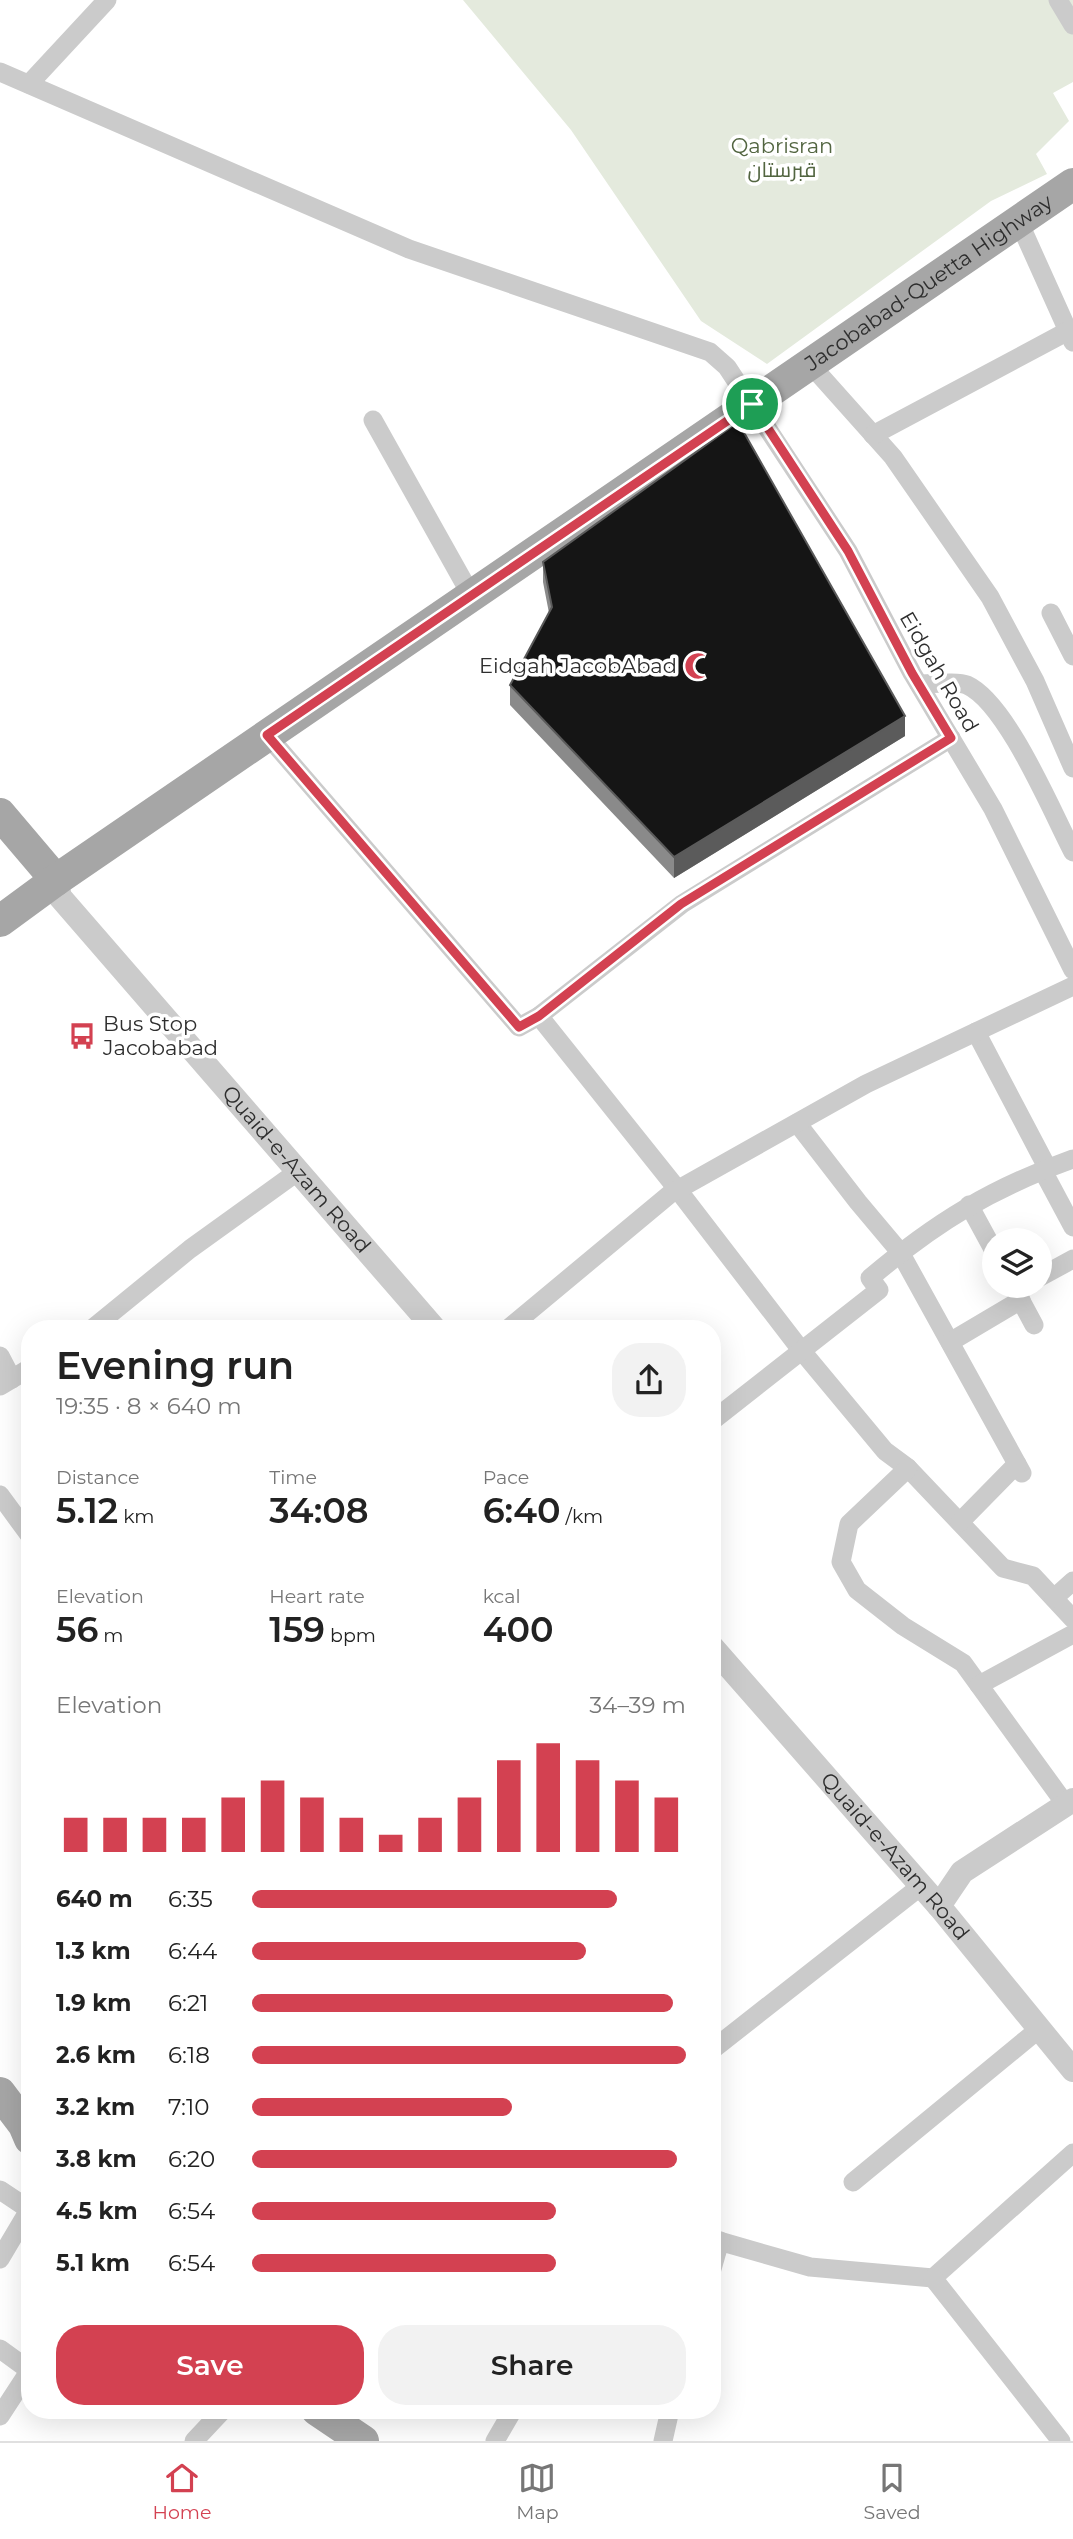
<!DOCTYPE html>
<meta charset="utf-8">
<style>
:root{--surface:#fff;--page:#f2f2f2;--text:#222;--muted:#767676;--line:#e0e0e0;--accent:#d34151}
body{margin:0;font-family:Montserrat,Cairo,sans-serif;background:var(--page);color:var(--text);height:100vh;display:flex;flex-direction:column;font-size:26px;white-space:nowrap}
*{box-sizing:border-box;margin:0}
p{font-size:23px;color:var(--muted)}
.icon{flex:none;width:38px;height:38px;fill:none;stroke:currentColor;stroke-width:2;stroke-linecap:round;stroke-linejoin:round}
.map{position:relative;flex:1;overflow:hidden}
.details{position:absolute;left:21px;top:1320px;width:700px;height:1099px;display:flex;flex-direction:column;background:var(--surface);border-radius:28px;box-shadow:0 7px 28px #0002}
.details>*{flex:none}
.controls{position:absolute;left:982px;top:1228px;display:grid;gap:14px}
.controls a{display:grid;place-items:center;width:70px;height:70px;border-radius:50%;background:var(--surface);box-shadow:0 7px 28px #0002;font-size:35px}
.pin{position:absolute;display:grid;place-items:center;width:60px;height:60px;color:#fff;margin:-30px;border:4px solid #fff;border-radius:50%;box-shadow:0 2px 7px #0007}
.round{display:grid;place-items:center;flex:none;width:74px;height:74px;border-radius:28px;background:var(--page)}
.summary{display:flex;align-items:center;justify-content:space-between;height:119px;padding:0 35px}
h1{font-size:38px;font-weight:600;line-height:52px}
.metrics{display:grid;grid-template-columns:repeat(3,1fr);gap:10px;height:119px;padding:7px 35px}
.metrics div{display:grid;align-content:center}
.metrics b{font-size:35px;font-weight:600}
.metrics small{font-size:19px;font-weight:400}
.metrics p{font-size:19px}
.chart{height:196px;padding:14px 35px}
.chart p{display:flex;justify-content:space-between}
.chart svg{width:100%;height:126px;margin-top:7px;stroke:var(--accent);stroke-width:6}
.button{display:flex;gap:14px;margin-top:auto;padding:14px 35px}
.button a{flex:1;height:80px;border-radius:28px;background:var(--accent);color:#fff;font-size:28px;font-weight:600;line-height:80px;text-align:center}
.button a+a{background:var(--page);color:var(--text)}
ul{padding:0 35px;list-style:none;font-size:23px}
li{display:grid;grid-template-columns:112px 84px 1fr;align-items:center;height:52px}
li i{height:18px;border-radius:9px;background:var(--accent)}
.menu{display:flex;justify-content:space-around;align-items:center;height:98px;border-top:2px solid var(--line);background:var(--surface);font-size:19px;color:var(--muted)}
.menu a{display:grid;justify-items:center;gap:4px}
.menu .current{color:var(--accent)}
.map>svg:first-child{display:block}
.green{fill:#e4eadd}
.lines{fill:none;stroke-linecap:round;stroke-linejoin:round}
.minor{stroke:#cbcbcb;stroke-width:19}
.tertiary{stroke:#cbcbcb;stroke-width:24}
.primary{stroke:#a6a6a6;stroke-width:32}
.wall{fill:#8a8a8a}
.shaded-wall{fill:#5b5b5b}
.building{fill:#151515;stroke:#5b5b5b;stroke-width:2}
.route-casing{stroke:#fff;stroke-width:14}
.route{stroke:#d34151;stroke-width:9}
.labels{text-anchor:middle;stroke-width:7;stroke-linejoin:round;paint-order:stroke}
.park-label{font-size:21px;fill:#526540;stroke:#fff}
.street-label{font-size:21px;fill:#2e2e2e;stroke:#fff}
.poi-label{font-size:21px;fill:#2e2e2e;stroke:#fff;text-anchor:end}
</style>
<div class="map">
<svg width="1073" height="2441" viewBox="0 0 1073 2441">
<rect width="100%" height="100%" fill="#fff"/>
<polygon class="green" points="463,0 1073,0 1073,82 1053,93 1069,121 1036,154 1047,174 991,201 767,364 701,321 571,130"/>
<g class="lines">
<g class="minor">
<polyline points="1058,0 1073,25"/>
<polyline points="0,72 409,249 710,352 727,367 848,551 912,673 993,809 1073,970"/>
<polyline points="29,84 107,0"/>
<polyline points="1019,222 1073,342"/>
<polyline points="810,364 893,457 990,597 1035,681 1073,768"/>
<polyline points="373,420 471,595"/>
<polyline points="873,435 1068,331"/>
<polyline points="1051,613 1073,656"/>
<path d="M919,684C930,684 958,681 967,685C1007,703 1052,812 1073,852"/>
<polyline points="267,735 519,1027 539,1016 682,904 951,738"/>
<polyline points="539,1016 678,1190 801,1350 885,1451 908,1468 1003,1568 1033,1576 1073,1619"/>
<polyline points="976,1032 1048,1169"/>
<polyline points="797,1123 858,1202 900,1252 1022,1473"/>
<polyline points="1043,1171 1073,1227"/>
<polyline points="969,1205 994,1251"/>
<polyline points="1040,1277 1073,1259"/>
<polyline points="1013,1286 1034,1325"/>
<polyline points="93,1328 190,1249 297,1172"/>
<polyline points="509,1328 670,1194 866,1084 1073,986"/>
<polyline points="950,1342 1021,1300"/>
<polyline points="0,1356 12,1379"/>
<polyline points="0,1386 30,1368"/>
<path d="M712,1421L879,1290L870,1278C936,1222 992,1188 1073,1159"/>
<polyline points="908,1468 849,1524 841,1562 857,1590 903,1626 963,1663 1066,1805"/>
<polyline points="0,1495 30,1536"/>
<polyline points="960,1522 1017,1464"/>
<polyline points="1054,1598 1073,1581"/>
<polyline points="979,1685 1073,1634"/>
<polyline points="712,2050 921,1886"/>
<polyline points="853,2182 1039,2029"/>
<polyline points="0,2190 30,2210"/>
<polyline points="712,2239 810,2267 933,2278 1073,2153"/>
<polyline points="0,2259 29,2210"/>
<polyline points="712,2269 720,2241"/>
<polyline points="933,2278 1061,2441"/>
<polyline points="0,2349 29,2370"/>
<polyline points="0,2416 30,2370"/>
<polyline points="194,2441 223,2410"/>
<polyline points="495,2441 513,2410"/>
<polyline points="663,2441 670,2410"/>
</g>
<g class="tertiary">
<path id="s1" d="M56,880L60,897L434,1328"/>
<path id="s2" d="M712,1647L939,1906L1073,2070"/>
<polyline points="939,1906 962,1872 1073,1800"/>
</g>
<g class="primary">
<polyline points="0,814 56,880"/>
<path id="s3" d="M0,921L56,880L1073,184"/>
<polyline points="0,2093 24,2125 30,2139"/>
<polyline points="317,2410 363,2441"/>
</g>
</g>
<polygon class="wall" points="543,562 905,736 674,878 510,705 510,685 549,613 543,582"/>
<polygon class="shaded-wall" points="905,716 905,736 674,878 674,857"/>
<polygon class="building" points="738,422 905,716 674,857 510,685 552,607 543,562"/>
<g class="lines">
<defs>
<polygon id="route" points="752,404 848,551 912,673 951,738 681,904 539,1016 519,1027 267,735"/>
</defs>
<use href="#route" class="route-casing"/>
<use href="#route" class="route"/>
</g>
<defs>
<symbol id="mosque-bare" viewBox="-9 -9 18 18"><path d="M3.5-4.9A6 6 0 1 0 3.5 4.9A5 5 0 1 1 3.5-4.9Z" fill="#d34151" stroke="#fff" stroke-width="2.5" paint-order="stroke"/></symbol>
<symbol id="bus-bare" viewBox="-9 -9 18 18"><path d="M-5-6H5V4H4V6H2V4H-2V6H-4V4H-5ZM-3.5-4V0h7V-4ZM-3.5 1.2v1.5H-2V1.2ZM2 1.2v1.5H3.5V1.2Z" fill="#d34151" stroke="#fff" stroke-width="2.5" paint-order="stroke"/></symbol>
</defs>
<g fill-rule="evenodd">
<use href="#mosque-bare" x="679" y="647" width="38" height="38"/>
<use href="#bus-bare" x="63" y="1017" width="38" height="38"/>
</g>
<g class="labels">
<g class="park-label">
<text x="782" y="153">Qabrisran<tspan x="782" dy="24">قبرستان</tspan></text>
</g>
<g class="street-label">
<text dy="7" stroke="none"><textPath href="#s3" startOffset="1127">Jacobabad-Quetta Highway</textPath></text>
<text transform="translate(939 672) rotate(60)" y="7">Eidgah Road</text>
<text dy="7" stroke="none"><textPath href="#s1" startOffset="378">Quaid-e-Azam Road</textPath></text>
<text dy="7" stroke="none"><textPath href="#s2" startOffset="278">Quaid-e-Azam Road</textPath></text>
</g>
<g class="poi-label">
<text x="677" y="673">Eidgah JacobAbad</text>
<text x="103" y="1031" text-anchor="start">Bus Stop<tspan x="103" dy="24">Jacobabad</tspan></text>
</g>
</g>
</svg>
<div class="controls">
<a><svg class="icon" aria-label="layers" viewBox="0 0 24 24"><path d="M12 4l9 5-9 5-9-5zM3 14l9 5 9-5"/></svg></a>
</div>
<div class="pin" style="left:752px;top:404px;background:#1e9e55"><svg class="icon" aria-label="arrive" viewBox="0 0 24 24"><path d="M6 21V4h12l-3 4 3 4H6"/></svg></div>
<section class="details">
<div class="summary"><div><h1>Evening run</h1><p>19:35 · 8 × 640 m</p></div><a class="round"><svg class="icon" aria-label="share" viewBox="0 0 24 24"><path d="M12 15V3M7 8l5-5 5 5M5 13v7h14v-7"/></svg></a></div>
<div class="metrics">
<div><p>Distance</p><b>5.12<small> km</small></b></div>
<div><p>Time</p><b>34:08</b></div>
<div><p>Pace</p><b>6:40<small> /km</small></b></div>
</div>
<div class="metrics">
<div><p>Elevation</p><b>56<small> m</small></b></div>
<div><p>Heart rate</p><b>159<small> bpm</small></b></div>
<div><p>kcal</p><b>400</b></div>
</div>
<div class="chart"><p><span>Elevation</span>34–39 m</p>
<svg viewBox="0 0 160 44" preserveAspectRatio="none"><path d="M5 44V32M15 44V32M25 44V32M35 44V32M45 44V25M55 44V19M65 44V25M75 44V32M85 44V38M95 44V32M105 44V25M115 44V12M125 44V6M135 44V12M145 44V19M155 44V25"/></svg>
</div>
<ul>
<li><b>640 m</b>6:35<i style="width:84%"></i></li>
<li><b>1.3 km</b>6:44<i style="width:77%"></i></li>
<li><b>1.9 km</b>6:21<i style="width:97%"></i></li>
<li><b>2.6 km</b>6:18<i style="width:100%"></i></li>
<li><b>3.2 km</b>7:10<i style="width:60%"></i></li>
<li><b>3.8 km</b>6:20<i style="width:98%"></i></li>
<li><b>4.5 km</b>6:54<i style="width:70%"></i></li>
<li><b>5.1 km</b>6:54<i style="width:70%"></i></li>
</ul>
<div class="button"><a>Save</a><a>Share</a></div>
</section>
</div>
<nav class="menu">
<a class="current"><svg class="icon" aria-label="home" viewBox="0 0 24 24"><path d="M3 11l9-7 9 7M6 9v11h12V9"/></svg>Home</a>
<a><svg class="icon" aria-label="map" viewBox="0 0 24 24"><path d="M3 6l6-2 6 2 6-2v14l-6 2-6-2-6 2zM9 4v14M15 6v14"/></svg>Map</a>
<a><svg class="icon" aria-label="saved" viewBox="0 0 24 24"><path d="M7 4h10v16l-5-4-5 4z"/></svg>Saved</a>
</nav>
